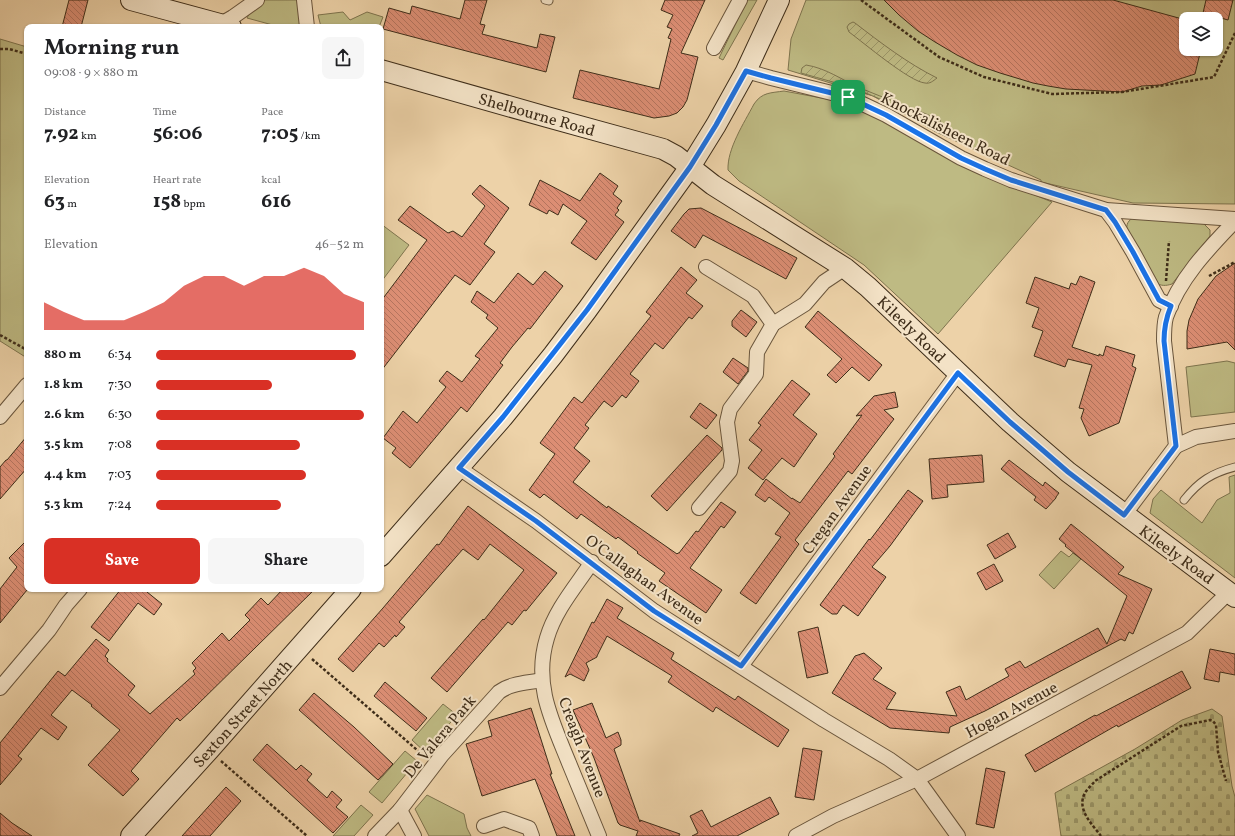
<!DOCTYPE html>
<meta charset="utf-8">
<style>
:root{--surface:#fff;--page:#f6f6f6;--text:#202124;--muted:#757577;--accent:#d93025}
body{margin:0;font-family:Vollkorn,serif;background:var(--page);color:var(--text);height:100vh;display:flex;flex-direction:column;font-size:15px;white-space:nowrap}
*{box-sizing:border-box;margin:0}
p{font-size:13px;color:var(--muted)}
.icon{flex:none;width:22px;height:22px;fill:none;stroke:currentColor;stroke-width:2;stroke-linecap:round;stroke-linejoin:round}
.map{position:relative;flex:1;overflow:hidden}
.panel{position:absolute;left:24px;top:24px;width:360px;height:568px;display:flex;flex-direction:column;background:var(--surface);border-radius:8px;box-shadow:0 1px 3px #0004}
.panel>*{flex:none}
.buttons{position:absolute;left:1179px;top:12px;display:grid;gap:8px}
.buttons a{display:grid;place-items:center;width:44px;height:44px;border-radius:8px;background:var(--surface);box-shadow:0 1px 3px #0004;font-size:20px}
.pin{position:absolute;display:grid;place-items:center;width:34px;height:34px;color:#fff;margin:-17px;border-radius:8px;box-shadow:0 2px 6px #0006}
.round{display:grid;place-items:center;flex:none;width:42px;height:42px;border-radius:8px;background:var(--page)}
.headline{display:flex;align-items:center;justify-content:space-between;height:68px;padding:0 20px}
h1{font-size:22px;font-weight:700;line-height:30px}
.metrics{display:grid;grid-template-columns:repeat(3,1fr);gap:6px;height:68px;padding:4px 20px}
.metrics div{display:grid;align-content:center}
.metrics b{font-size:20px;font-weight:700}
.metrics small{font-size:11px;font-weight:400}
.metrics p{font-size:11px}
.chart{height:112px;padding:8px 20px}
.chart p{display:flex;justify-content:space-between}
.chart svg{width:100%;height:72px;margin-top:4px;fill:var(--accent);opacity:.7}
.cta{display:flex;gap:8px;margin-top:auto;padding:8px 20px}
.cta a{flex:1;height:46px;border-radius:8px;background:var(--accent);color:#fff;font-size:16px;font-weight:700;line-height:46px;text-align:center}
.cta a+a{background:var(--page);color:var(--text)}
ul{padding:0 20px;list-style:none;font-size:13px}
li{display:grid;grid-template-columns:64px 48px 1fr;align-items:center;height:30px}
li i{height:10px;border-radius:5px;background:var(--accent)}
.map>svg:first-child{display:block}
.green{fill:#beba83;stroke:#7e744e;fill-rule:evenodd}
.cemetery{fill:url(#cemetery-stones);stroke:#7e744e}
.garden{fill:url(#garden-furrows);stroke:#7e744e}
.building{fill:url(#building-back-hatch);stroke:#3e2d19}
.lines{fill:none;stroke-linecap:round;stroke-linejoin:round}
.lane-casing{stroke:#6a563d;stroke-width:9}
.street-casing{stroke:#6a563d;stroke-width:16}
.secondary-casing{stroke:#3e2d19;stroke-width:22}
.path{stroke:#3e2d19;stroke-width:2.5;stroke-dasharray:3 2;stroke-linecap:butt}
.lane{stroke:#f3e2c6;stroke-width:7}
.street{stroke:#f3e2c6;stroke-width:14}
.secondary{stroke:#f3e2c6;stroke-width:20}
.route-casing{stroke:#fff;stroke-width:8}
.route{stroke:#1a73e8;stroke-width:5}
.labels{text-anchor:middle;stroke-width:4;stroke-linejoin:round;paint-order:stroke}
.street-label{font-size:16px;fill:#3e2d19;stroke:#f3e2c6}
</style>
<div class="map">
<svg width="1235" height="836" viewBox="0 0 1235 836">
<defs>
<pattern id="cemetery-stones" width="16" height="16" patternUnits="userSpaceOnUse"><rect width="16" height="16" fill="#beba83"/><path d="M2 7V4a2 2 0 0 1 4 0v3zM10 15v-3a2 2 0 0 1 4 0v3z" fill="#9c986a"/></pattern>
<pattern id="garden-furrows" width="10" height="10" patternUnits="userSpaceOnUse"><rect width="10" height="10" fill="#beba83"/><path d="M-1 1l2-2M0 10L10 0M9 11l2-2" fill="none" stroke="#9c986a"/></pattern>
<pattern id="building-back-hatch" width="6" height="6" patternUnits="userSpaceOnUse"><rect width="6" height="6" fill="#dc8e74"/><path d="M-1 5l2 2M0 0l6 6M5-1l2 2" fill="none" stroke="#b4745e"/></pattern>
</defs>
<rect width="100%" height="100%" fill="#edd2a8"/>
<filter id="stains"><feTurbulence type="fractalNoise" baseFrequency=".005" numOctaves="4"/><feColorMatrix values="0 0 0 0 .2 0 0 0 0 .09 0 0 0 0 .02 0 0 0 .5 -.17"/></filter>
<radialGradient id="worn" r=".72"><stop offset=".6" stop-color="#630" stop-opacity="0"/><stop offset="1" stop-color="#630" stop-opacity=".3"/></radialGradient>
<g class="green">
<polygon points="265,0 298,0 300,27 280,27 247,18 249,14"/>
<polygon points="747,0 757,0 723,60 719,58"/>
<path d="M806,0H1235V204L1133,203L1041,182V180L936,132L873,96L788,70L791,39ZM1186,19H1216V49H1186Z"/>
<polygon points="343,12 350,20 367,12 383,17 379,27 321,27 318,15"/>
<polygon points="0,39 27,47 27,358 0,341"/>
<path d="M784,91L843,102L888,123L958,164L1052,202L938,334L864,265L739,181L728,170C727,149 744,123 754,104C762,92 771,93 784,91Z"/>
<path d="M1135,217L1203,223L1210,230V236L1172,284C1166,286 1161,286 1156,283L1127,231C1126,224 1128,220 1135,217Z"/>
<polygon points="381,224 409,245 381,282"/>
<polygon points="1227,361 1235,363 1235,412 1191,417 1186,367"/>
<polygon points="1235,475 1235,578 1150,513 1153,499 1161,490 1202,523 1217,500 1230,493 1229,477"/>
<polygon points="1061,551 1069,557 1073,553 1081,559 1054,589 1039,575"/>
<polygon points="443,704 457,715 425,752 412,740"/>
<polygon points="405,751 417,761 382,803 369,792"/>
<polygon points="427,795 464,814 467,828 471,836 429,836 415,809"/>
<polygon points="361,805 373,815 354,836 333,836"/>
</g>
<polygon class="cemetery" points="1212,709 1222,716 1232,786 1235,797 1235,836 1061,836 1055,793 1135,749 1182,720"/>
<g class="garden">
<path d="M853,22L855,23C881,43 907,63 937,78C933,81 930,84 925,83C910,82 864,43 849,32L847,27L849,24Z"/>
<path d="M806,65C826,68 842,80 860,88C886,99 914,108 940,120L942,128V130L940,131H936C912,116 888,101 863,92C843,84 821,79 801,73L802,68Z"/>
</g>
<g class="building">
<polygon points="69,0 88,0 81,27 62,27"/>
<polygon points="465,0 487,0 480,24 485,25 482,34 537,48 540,34 555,37 546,72 383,29 389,8 410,14 412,6 460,19"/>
<polygon points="665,0 705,0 681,53 698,57 687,100 683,107 677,113 669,116 654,118 573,98 580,70 659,89 671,39 668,38 672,29 667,27 673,15 661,10"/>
<polygon points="884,0 1113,0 1186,20 1186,49 1201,49 1195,74 1161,85 1142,86 1122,92 1066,89 1048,86 1033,83 1000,73 977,65 957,55 935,42 918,31 899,15"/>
<polygon points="1206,0 1233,0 1228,20 1203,13"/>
<polygon points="600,173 618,186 613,194 622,201 617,208 619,210 615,215 624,222 596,260 571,243 587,221 563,204 558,215 549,210 547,214 529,205 540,180 580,201"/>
<polygon points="480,185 509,208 484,244 495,252 470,285 455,275 381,371 381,301 427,240 398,220 410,206 448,233 453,231 462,237 485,206 472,194"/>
<polygon points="701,208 797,258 786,279 703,235 695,248 671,231 684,214 689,209"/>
<polygon points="1235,263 1235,350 1227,342 1187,349 1187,331 1189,320 1198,299 1216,276"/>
<polygon points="681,267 697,280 686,293 703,306 692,319 689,317 663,349 655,343 630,374 639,381 626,398 622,395 612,407 604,401 585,425 589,428 574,448 590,461 573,482 607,508 608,506 677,554 678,553 679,553 696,531 698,532 721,502 736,512 724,528 721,526 690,568 722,590 706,613 659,581 665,573 637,553 638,552 618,537 616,539 581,514 577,519 544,494 540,498 529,490 555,454 540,443 574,397 582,403 651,316 646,312"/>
<polygon points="545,271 563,286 530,329 528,328 512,347 500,363 503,365 467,412 461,407 410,468 392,453 396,448 383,438 403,411 417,423 446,387 439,381 447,371 462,382 480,359 475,356 498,328 486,318 488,315 471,302 477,291 494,303 518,273 533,285"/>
<polygon points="1080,276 1095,282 1072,347 1099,356 1099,354 1103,356 1106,346 1135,355 1132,366 1136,368 1119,423 1089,436 1081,418 1084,409 1079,408 1092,365 1068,359 1065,367 1034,356 1043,331 1032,327 1039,308 1026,303 1035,277 1069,289 1071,283 1076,285"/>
<polygon points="741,310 757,322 746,337 732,326 732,321"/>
<polygon points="818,311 882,365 869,381 852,367 836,383 827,375 842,359 805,327"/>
<polygon points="733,358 748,368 748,371 738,384 723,372"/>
<polygon points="792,380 810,394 793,415 817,434 794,467 782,458 763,480 748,468 762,450 749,440 761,425 758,423"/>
<polygon points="895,392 898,407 884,410 894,419 852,474 848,471 795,540 799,544 756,604 740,593 781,537 775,534 790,513 769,497 765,502 755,495 766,479 792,499 792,498 800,503 833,459 835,456 833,454 862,415 856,416 874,396"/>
<polygon points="700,403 717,415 706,429 690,417"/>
<polygon points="707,435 722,448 722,450 667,511 651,496"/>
<polygon points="27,436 27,468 0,499 0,467 6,460 7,460"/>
<polygon points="982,455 984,482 947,485 948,497 932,499 929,459"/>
<polygon points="1009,460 1043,486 1045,482 1059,493 1056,497 1056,498 1046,509 1034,500 1036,497 1001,469"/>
<polygon points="908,490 923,501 890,546 872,567 886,577 858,616 843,605 837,614 832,614 820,605 869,539 870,540"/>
<polygon points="468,506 557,573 526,611 524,610 512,625 508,622 447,692 431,678 483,619 484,620 524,570 490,544 478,560 463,549 399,622 405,627 396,637 395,635 384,647 379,643 353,672 338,659 383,608 437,544 439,545"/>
<polygon points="1071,524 1124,567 1118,574 1152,589 1133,634 1129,632 1125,641 1121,639 985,711 950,727 949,733 890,728 832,693 855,656 864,653 882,668 873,679 896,693 886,709 957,716 946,692 960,686 966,700 1009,676 1005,669 1020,661 1025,668 1098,628 1107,644 1127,596 1065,546 1066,545 1059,539"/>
<polygon points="1008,533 1016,547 995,559 987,545"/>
<polygon points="27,540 27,590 0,623 0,589 17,567 9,558"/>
<polygon points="994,564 1003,581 986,590 977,573"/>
<polygon points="121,589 149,589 147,592 162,604 154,615 138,603 109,641 91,627"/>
<polygon points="283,589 315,589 194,708 180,721 177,718 131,771 139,779 123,796 88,765 120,730 91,706 92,705 72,690 51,715 67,727 58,740 41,728 18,756 22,759 0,785 0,743 58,671 65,676 96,639 109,650 105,656 108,659 107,661 135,686 128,695 150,714 195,674 193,671 196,668 192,663 222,633 229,641 250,620 245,615 261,598 268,605"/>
<polygon points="607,599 623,608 617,618 674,653 671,659 735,700 738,696 789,730 778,747 716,707 713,712 668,682 672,676 607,636 597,656 597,657 586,663 589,670 584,681 570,674 565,677 592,622 594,623"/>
<polygon points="818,627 828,673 807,678 798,632"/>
<polygon points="1210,649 1235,654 1235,675 1220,672 1219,682 1204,679"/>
<polygon points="1182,671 1191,688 1118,727 1117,725 1035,772 1025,755 1095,715 1096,716"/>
<polygon points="385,682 427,718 416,731 374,696"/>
<polygon points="314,693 354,727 393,764 378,780 299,710"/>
<polygon points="592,703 606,738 618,732 621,740 621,745 614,749 640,822 640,820 680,834 679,836 636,836 638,831 620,825 618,823 594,758 573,710"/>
<polygon points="531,708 552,774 550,774 575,836 557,836 535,779 482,796 466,744 492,736 488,721"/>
<polygon points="267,744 296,770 301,765 312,774 307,780 327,798 332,791 342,800 336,807 348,817 333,833 253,760"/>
<polygon points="803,748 822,751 814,800 795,797"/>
<polygon points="986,768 1005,772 994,828 976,824"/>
<polygon points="226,787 241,801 210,836 182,836"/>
<polygon points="770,797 779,814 737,836 692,836 698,833 690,816 702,810 711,827"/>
<polygon points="0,813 12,823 32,836 0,836"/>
</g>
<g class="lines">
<defs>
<g id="lane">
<polyline points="545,0 549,1"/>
<path d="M1184,500C1199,481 1212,473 1235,467"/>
</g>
<g id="street">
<polyline points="304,0 307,27"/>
<polyline points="221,24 233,17 257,0"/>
<polyline points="714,48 740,0"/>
<polyline points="746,71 771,78 848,97 886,115 961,158 985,169 1011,180 1106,210 1235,219"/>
<polyline points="1106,210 1115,222 1133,252 1159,300 1171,306"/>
<polyline points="706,267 753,296 773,324"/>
<polyline points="0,417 27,385"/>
<polyline points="1176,446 1196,437 1235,431"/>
<polyline points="459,468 536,521 654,611 824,720 889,759 917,779 958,836"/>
<polyline points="699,508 730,471 732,461 727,422 730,409 756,374 757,352 773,324 805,304 824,282 845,268"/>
<path d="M1124,515L1176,446L1164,341C1164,333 1164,324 1166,317C1179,279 1208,249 1235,221"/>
<path d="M592,562C576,586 555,610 547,638C533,684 552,721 569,763C579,787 589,812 599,836"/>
<polyline points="741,666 958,373"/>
<polyline points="0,688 49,630 66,605 80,589"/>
<polyline points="400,810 414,836"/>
<polyline points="484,826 504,819 529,828 532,836"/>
<path d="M375,836L400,810L442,755L499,692C511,683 528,683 542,680"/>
<polyline points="796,836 833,816 917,779 1187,633 1229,592"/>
</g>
<g id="secondary">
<polyline points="131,0 231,27"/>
<polyline points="381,70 547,117 663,149 676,156 713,185 845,268 868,287 1010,422 1068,472 1235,597"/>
<polyline points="381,556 503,417 553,355 587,310 690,167 716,125 746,71 779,0"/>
<polyline points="131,836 209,750 351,589"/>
</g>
</defs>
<use href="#lane" class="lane-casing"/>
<use href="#street" class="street-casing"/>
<use href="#secondary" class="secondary-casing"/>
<g class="path">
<polyline points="861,0 939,57 984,77 1052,94 1122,92 1214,77 1235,33"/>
<polyline points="0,49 9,49 27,54"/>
<polyline points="1209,276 1235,262"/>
<polyline points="1166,281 1169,241"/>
<polyline points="0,335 27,350"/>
<polyline points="312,659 424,756"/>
<polyline points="221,761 307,836"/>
<path d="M1101,836C1092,824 1076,809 1085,793C1087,789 1092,785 1095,781L1181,726L1210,720L1213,721L1216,725L1218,752L1226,781"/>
</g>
<use href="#lane" class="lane"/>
<use href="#street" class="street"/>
<use href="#secondary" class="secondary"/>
</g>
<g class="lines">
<defs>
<path id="route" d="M746,71L771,78L848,97L886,115L961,158L985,169L1011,180L1106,210L1115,222L1133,252L1159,300L1171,306C1166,318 1164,328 1164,341L1176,446L1124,515L1068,472L1010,422L958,373L741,666L654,611L536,521L459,468L503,417L587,310L690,167L716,125Z"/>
</defs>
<use href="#route" class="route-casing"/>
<use href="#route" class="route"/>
</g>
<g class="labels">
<g class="street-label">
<text transform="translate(537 114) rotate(16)" y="6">Shelbourne Road</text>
<text transform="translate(946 128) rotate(27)" y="6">Knockalisheen Road</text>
<text transform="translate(912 329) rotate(44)" y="6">Kileely Road</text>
<text transform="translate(836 509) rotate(-54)" y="6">Cregan Avenue</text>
<text transform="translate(1177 554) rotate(36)" y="6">Kileely Road</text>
<text transform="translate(645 579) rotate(36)" y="6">O'Callaghan Avenue</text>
<text transform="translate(1011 709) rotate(-28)" y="6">Hogan Avenue</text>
<text transform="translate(242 713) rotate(-48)" y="6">Sexton Street North</text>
<text transform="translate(439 736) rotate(-50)" y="6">De Valera Park</text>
<text transform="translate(583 747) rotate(69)" y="6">Creagh Avenue</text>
</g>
</g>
<rect width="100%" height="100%" filter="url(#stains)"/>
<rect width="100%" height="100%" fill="url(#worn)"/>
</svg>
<div class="buttons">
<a><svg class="icon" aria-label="layers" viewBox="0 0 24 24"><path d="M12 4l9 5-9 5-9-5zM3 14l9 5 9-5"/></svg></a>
</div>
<div class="pin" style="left:848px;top:97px;background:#1e9e55"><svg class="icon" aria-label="arrive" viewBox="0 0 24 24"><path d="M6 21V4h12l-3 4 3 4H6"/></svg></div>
<section class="panel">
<div class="headline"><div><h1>Morning run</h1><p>09:08 · 9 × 880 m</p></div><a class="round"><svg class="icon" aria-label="share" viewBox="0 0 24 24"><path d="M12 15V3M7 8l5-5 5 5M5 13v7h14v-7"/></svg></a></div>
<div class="metrics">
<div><p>Distance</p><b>7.92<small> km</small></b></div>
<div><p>Time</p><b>56:06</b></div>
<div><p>Pace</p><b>7:05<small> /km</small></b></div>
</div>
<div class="metrics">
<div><p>Elevation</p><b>63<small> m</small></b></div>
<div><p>Heart rate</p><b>158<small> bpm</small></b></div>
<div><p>kcal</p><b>616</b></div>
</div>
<div class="chart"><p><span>Elevation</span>46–52 m</p>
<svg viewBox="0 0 160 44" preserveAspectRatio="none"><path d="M0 44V27L10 33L20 38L30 38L40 38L50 33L60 27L70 17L80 11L90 11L100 17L110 11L120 11L130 6L140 11L150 22L160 27V44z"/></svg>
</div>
<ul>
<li><b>880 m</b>6:34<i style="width:96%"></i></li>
<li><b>1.8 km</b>7:30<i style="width:56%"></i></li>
<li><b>2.6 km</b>6:30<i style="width:100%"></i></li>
<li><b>3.5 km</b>7:08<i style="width:69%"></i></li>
<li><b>4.4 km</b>7:03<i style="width:72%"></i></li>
<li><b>5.3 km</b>7:24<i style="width:60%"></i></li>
</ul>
<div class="cta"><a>Save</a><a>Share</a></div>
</section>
</div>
